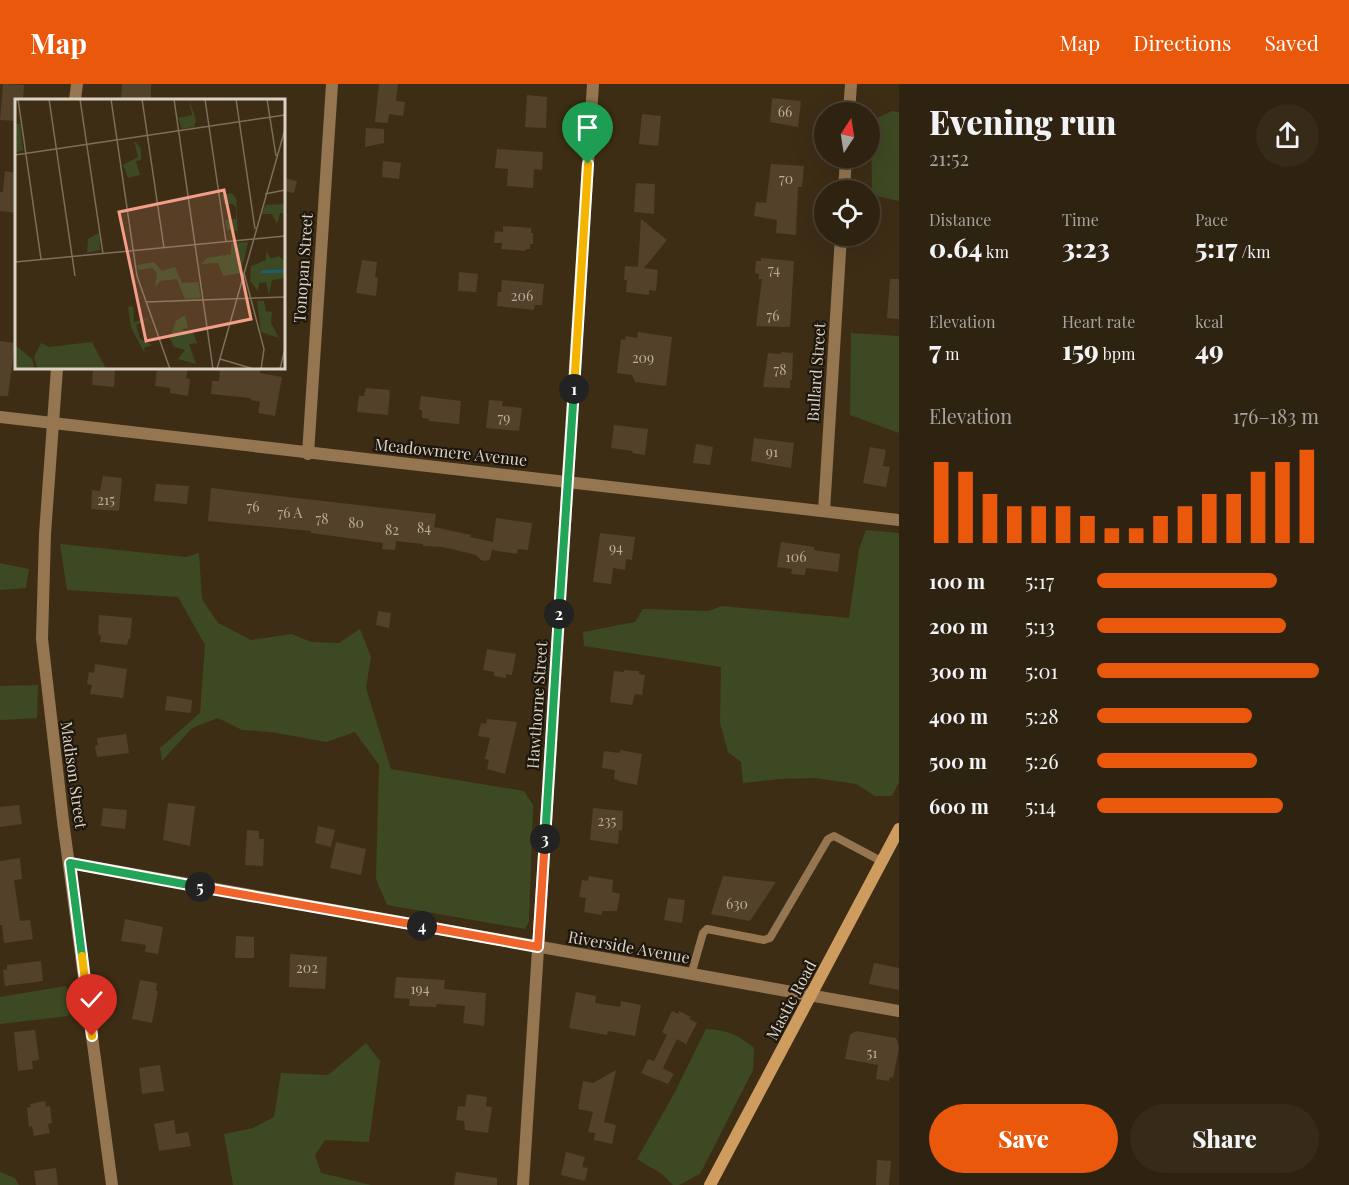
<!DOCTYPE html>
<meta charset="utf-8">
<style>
:root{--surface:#2e2210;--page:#362a19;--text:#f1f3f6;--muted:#a7a49f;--line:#493f30;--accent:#ea580c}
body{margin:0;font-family:"Playfair Display",serif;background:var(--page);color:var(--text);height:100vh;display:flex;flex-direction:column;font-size:22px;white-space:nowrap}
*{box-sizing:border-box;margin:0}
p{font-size:20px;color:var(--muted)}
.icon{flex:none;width:33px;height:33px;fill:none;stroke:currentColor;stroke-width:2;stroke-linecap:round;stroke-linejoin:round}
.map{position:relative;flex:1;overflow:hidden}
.details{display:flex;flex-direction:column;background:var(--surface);width:450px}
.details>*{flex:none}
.needle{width:39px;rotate:12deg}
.fabs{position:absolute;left:814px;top:18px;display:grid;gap:12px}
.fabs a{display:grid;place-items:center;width:66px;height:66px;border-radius:50%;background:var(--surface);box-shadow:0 6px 24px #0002,0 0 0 2px var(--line);font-size:30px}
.pin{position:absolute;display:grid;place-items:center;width:51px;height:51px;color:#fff;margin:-62px -26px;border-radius:50% 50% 50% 0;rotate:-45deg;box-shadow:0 0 6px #0007}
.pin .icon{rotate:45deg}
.km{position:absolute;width:30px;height:30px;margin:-15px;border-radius:50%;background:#222;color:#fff;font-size:16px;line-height:30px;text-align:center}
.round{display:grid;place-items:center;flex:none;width:63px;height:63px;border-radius:32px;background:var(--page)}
.headline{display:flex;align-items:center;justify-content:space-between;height:102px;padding:0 30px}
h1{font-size:33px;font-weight:800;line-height:45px}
.metrics{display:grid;grid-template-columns:repeat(3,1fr);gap:9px;height:102px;padding:6px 30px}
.metrics div{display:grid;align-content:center}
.metrics b{font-size:26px;font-weight:800}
.metrics small{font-size:16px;font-weight:400}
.metrics p{font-size:16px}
.chart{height:168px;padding:12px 30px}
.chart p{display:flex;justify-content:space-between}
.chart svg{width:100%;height:108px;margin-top:6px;stroke:var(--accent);stroke-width:6}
.cta{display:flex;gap:12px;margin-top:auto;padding:12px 30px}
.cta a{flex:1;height:69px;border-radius:36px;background:var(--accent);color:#fff;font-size:24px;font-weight:800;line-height:69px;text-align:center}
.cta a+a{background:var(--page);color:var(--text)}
ul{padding:0 30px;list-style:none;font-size:20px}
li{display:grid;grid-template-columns:96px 72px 1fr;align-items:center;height:45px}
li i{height:15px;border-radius:8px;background:var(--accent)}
header{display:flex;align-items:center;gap:36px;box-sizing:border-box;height:84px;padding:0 30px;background:var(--accent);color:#fff}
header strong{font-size:28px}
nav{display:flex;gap:33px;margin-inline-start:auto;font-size:21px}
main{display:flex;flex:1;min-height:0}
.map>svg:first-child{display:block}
.green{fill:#3d4922}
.building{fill:#534129}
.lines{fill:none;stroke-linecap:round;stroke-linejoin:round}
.service{stroke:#957651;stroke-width:8}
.minor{stroke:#957651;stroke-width:12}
.tertiary{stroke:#957651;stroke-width:12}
.secondary{stroke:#ce9c5f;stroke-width:12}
.split-1-casing{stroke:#fff;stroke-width:12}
.split-2-casing{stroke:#fff;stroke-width:12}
.split-3-casing{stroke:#fff;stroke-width:12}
.split-4-casing{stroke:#fff;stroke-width:12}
.split-5-casing{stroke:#fff;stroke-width:12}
.split-6-casing{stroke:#fff;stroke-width:12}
.split-7-casing{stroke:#fff;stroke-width:12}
.split-1{stroke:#f5b400;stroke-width:8}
.split-2{stroke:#22a559;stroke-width:8}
.split-3{stroke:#22a559;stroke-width:8}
.split-4{stroke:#f0652b;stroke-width:8}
.split-5{stroke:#f0652b;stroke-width:8}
.split-6{stroke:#22a559;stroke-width:8}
.split-7{stroke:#f5b400;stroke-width:8}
.labels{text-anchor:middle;stroke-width:4.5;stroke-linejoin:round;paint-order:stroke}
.number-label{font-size:14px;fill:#baae9d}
.street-label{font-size:16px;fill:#dcd2c4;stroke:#1e170d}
.inset-river{fill:none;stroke:#1f5e6e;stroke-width:3}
.inset-road{fill:none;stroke:#7d6f5b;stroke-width:1.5}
.view{fill:#f49e87;fill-opacity:0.15;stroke:#f49e87;stroke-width:3}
.inset-edge{fill:none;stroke:#dcd2c4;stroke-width:3}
</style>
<header>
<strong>Map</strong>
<nav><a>Map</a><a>Directions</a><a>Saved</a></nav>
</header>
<main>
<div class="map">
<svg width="899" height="1101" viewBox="0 0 899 1101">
<rect width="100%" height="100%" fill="#3e2d15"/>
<g class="green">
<polygon points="892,27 899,28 899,117 872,111 871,37"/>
<polygon points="851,249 899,252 899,349 850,331"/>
<polygon points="866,446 899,449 899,698 892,712 875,712 856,700 816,694 779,695 743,699 741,678 728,668 720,639 721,583 584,562 583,548 635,538 643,525 709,527 721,522 849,534 859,465"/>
<polygon points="60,460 186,473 199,469 202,515 218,539 251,556 292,550 311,558 339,559 360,545 371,573 366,604 391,685 524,707 533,721 529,837 525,845 387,821 376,795 379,681 355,648 326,658 271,648 242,646 218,634 192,644 162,677 160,664 200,629 205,561 178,513 67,506"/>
<polygon points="0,479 29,485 26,504 0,506"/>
<polygon points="38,601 37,634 0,636 0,602"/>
<polygon points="66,902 73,919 68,932 0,940 0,913"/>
<path d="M706,945C726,946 738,950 754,964L753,986L700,1090L679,1101H673L662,1090L637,1075L675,1008Z"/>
<polygon points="366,959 380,977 369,1058 325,1056 315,1071 321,1089 371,1101 233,1101 224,1050 253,1044 274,1033 281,989 328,991"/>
<polygon points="0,1088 15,1094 19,1101 0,1101"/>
</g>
<g class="building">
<polygon points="3,0 24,1 23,16 16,16 16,37 0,36"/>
<polygon points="122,0 151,0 151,16 121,15"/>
<polygon points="379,0 398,0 396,17 405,18 403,32 389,30 388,39 375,38"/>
<polygon points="527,11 547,13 546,44 525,43"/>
<polygon points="772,14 801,17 798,43 770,38"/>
<polygon points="642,30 661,32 658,62 639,60"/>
<polygon points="366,44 384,45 384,59 365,63"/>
<polygon points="497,65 543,68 542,86 534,85 533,104 507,102 508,85 495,84"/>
<polygon points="383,77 401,79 399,95 382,93"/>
<polygon points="771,80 804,82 802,103 798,103 796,151 776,149 777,136 754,132 756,118 766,119"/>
<polygon points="5,87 16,89 16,129 0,127 0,108 3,108"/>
<polygon points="284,94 297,97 294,109 284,107"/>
<polygon points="636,99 655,100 654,130 634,128"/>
<polygon points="641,135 667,156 644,184 658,186 656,207 649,206 649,211 626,208 627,196 624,196 625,182 638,183"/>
<polygon points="503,142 531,144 531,149 533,149 533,160 530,160 530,165 526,165 526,167 501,165 502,159 494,159 495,147 503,148"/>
<polygon points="761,174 794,177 790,243 756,242 762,195 759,195 759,190 755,189 756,177 761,177"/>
<polygon points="362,176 377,178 375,193 378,194 376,212 356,209"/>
<polygon points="459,188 478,190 476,208 458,207"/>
<polygon points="890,195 899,195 899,235 887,234"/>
<polygon points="502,196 544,200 542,221 535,221 534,226 497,222 498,208 501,208"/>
<polygon points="638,248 672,253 666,302 635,298 632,291 617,289 621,255 625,256 626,252 637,254"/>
<polygon points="0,257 15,259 8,312 0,312"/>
<polygon points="781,268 793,269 792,296 790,296 790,304 763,303 768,269 781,270"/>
<polygon points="93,284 115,286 114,303 92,301"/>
<polygon points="157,284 188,284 186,294 190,295 188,312 170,309 170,304 155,302"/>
<polygon points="220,284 261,284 260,289 282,293 275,332 258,329 260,318 251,316 251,314 211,310 212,297 219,297"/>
<polygon points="366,304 390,306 388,331 357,328 359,312 364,312"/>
<polygon points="421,312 461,317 459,340 429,337 429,335 422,334 422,326 419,326"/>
<polygon points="489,316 503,317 502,322 522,324 519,347 486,344"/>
<polygon points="614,341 648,345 645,371 632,369 633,367 611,364"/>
<polygon points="754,354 794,359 791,384 751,377"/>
<polygon points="696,360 713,363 710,381 693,379"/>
<polygon points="870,363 886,366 883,382 890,383 886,403 863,399"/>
<polygon points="103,392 122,394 119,427 91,425 92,406 100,407"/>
<polygon points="156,400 189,402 187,420 154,417"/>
<polygon points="211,404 436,430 434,443 471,451 470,453 493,458 496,434 532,439 528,466 518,465 517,470 492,466 490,475 486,477 481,476 476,471 443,463 423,462 423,460 396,457 395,466 382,465 383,459 311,449 311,447 208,437"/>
<polygon points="600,449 635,453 632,476 626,475 625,486 613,484 611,500 593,498"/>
<polygon points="781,458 814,463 814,466 840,470 838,488 806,484 805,491 791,490 792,485 777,483"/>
<polygon points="378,527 391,529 389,544 376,541"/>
<polygon points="99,531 132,534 130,555 129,554 127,561 100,558 101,552 98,550"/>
<polygon points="487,565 516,570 512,591 506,590 506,594 494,592 494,588 483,586"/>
<polygon points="95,580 127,585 123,614 90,610 92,601 87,600 89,588 94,589"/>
<polygon points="624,586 639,587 639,590 645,591 642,611 635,610 632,621 610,618 614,587 624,588"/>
<polygon points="167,612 192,616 191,629 165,626"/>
<polygon points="487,635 517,638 505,690 487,685 489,676 485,675 490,654 478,652 481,639 486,640"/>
<polygon points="126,650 129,669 97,673 95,662 98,661 97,654"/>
<polygon points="620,666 642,670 637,701 618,697 618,696 614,695 615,686 602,684 604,667 620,669"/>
<polygon points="168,719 195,722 190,762 163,756"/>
<polygon points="19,721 22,740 0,743 0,723"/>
<polygon points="103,724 127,726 125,745 101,742"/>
<polygon points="593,724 623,727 622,747 619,746 618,760 590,756"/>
<polygon points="318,742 335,746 331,763 315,759"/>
<polygon points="247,746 259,747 259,755 264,755 263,782 245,781"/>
<polygon points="336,758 366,765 361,791 330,784"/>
<polygon points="20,774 22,795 14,796 20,837 30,836 33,855 4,859 2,841 0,841 0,777"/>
<polygon points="589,792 613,796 612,808 620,810 617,827 602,827 602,831 584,828 586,814 579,813 582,796 588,797"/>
<polygon points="723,792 776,798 750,837 711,830"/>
<polygon points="668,814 685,816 682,839 664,836"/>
<polygon points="125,835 163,843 158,870 145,868 146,861 121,857"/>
<polygon points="236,852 254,853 254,874 235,874"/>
<polygon points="290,870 327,873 325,905 289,903"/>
<polygon points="41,877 43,897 5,902 3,886 7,886 7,881"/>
<polygon points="874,879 899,884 899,906 869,900"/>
<polygon points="396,893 445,896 444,905 486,909 484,942 463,939 465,922 437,920 436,923 409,922 410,915 394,914"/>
<polygon points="140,896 157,899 156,907 158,907 152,939 132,935"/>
<polygon points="576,908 596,912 595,919 620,923 621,917 641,921 635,952 608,947 607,951 569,944"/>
<polygon points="672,927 678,930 679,927 691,933 689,935 697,939 686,960 677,955 663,984 674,990 668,1000 641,989 648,975 654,977 667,951 662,948"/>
<polygon points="35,946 39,976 32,977 33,985 18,987 14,948"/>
<polygon points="856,947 896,954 899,963 893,994 890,993 889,997 876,995 878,981 845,975 850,951"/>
<polygon points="160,981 164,1007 142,1010 139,984"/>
<polygon points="616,986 604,1038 616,1041 612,1060 594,1056 595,1049 588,1048 593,1028 578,1025 583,997 593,999"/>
<polygon points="467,1010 487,1013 486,1022 492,1023 488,1049 465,1046 464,1037 456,1036 458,1022 465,1023"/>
<polygon points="45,1017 46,1023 50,1022 52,1039 48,1040 50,1049 34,1052 32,1042 29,1043 27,1024 31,1023 30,1020"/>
<polygon points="174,1036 176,1050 188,1048 191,1062 159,1067 154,1040"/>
<polygon points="566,1068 585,1073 582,1083 588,1084 585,1097 561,1091"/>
<polygon points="877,1076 891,1077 889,1101 876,1101"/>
<polygon points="56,1084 58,1101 36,1101 34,1087"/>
<polygon points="456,1088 497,1094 497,1101 454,1101"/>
</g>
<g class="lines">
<polyline class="service" points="691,891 703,849 707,845 764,856 770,854 828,755 834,752 881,777"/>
<g class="minor">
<polyline points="849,28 851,0"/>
<polyline points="844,106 846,74"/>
<polyline points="0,333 899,436"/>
<polyline points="308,370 332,0"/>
<polyline points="824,427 841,152"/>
<polyline points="70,779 899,927"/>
<polyline points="523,1101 593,0"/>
</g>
<g class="tertiary">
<polyline points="75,16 77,0"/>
<polyline points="57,284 45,450 42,555 63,737 112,1101"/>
</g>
<polyline class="secondary" points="710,1101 899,745"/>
</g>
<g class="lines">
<defs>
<polyline id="split-1" points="574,305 588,80"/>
<polyline id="split-2" points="559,530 574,305"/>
<polyline id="split-3" points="545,755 559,530"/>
<polyline id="split-4" points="422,842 538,863 545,755"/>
<polyline id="split-5" points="200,803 422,842"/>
<polyline id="split-6" points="82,872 70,779 200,803"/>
<polyline id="split-7" points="82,872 92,952"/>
</defs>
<use href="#split-1" class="split-1-casing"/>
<use href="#split-2" class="split-2-casing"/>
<use href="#split-3" class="split-3-casing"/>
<use href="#split-4" class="split-4-casing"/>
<use href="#split-5" class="split-5-casing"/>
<use href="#split-6" class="split-6-casing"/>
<use href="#split-7" class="split-7-casing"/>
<use href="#split-1" class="split-1"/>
<use href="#split-2" class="split-2"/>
<use href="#split-3" class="split-3"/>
<use href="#split-4" class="split-4"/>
<use href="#split-5" class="split-5"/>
<use href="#split-6" class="split-6"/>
<use href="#split-7" class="split-7"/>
</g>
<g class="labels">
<g class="number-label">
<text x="785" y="33">66</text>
<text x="786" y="100">70</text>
<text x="774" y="191">74</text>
<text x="522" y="217">206</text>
<text x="773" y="237">76</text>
<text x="643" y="279">209</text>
<text x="780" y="291">78</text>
<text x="504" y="339">79</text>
<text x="772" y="373">91</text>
<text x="106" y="421">215</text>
<text x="253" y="428">76</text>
<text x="290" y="434">76 A</text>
<text x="322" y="440">78</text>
<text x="356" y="444">80</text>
<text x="424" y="449">84</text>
<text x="392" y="451">82</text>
<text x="616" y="469">94</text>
<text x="796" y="478">106</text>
<text x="607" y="742">235</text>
<text x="737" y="825">630</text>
<text x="307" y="889">202</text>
<text x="420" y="910">194</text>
<text x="872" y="974">51</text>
</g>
<g class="street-label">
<text transform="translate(303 184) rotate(-86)" y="6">Tonopan Street</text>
<text transform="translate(816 288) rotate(-86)" y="6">Bullard Street</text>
<text transform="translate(451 368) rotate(6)" y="6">Meadowmere Avenue</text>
<text transform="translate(537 621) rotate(-86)" y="6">Hawthorne Street</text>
<text transform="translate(74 691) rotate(82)" y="6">Madison Street</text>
<text transform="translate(629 863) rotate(10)" y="6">Riverside Avenue</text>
<text transform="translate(791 916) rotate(-62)" y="6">Mastic Road</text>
</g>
</g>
<g transform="translate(15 15)">
<rect width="270" height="270" fill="#3e2d15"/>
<path d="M174,0L181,21L179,28L167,30L163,19L177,16ZM0,25H5L8,51L0,54ZM119,41L126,50V61L121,62L125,76L113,79L108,66L123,58ZM217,94L221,99L223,138L222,132L212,131L210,121L221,120V109L218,105H209L207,96ZM268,105L270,115L265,114L262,125L257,115H247L250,106ZM84,134L85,151L72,154L73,140ZM233,143L226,174L208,177L203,164L186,165L192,159L216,155V144ZM251,152L256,160L264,157L270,162V179L257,181L254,196L251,183L244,184L243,192L235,182L236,167L251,161ZM139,163L147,172L160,168L167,184L183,183L186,199L170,200L162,180L145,182L140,189L142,174L137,169L124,171L122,166ZM242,202H249L251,212L257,213L256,224L264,239L246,233ZM118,207L119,223L135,219L121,226L125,240L137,246L129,249L130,255L116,228L113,208ZM170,216L173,228L167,231L178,234L182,244L174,245L181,265L163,260L170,251L159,248L155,239L161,222ZM77,243L91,270L22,269L19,258L26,244L34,248ZM0,246L17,260L20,270H0Z" fill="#3d4922"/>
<path class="inset-river" d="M246,173L270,172"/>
<path class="inset-road" d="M3,0L26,160M34,0L60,177M65,0L88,155M96,0L122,177L155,270M127,0L149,149M159,0L198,270M190,0L211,143M221,0L240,130M252,0L261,57M0,56L270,16M250,95L270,91M0,163L270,137M229,174L249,250L246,270M131,203L270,198M205,260L239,270M202,270L270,30M265,270L270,250"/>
<path class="view" d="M209,91L236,220L131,242L104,113Z"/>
<rect width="270" height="270" class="inset-edge"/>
</g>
</svg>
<div class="fabs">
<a><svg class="needle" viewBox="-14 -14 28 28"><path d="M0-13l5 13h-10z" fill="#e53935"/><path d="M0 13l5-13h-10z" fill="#a7a49f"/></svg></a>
<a><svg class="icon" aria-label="locate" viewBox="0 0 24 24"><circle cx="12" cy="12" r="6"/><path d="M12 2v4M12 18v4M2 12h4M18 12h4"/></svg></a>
</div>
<div class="pin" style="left:588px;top:80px;background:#1e9e55"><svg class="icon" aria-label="arrive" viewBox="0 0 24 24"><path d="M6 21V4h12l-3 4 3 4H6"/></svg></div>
<div class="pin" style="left:92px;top:952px;background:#d93025"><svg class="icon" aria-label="check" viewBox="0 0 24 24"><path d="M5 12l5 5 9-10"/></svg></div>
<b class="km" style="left:574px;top:305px">1</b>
<b class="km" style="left:559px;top:530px">2</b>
<b class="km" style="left:545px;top:755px">3</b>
<b class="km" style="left:422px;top:842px">4</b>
<b class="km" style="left:200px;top:803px">5</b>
</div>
<section class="details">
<div class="headline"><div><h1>Evening run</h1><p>21:52</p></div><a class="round"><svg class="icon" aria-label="share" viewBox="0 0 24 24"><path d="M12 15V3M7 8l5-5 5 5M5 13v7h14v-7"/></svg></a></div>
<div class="metrics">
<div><p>Distance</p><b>0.64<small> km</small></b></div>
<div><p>Time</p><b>3:23</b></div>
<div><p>Pace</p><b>5:17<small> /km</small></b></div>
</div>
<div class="metrics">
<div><p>Elevation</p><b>7<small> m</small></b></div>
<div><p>Heart rate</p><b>159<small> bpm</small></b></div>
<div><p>kcal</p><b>49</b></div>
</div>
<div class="chart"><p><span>Elevation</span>176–183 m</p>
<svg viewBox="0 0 160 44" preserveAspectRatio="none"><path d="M5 44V11M15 44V15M25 44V24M35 44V29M45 44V29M55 44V29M65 44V33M75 44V38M85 44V38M95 44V33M105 44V29M115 44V24M125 44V24M135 44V15M145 44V11M155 44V6"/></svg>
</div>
<ul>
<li><b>100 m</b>5:17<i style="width:81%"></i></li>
<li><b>200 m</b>5:13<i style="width:85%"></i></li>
<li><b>300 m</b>5:01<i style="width:100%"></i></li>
<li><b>400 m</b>5:28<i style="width:70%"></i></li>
<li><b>500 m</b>5:26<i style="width:72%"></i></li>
<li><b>600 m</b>5:14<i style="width:84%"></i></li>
</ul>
<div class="cta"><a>Save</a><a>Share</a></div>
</section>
</main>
